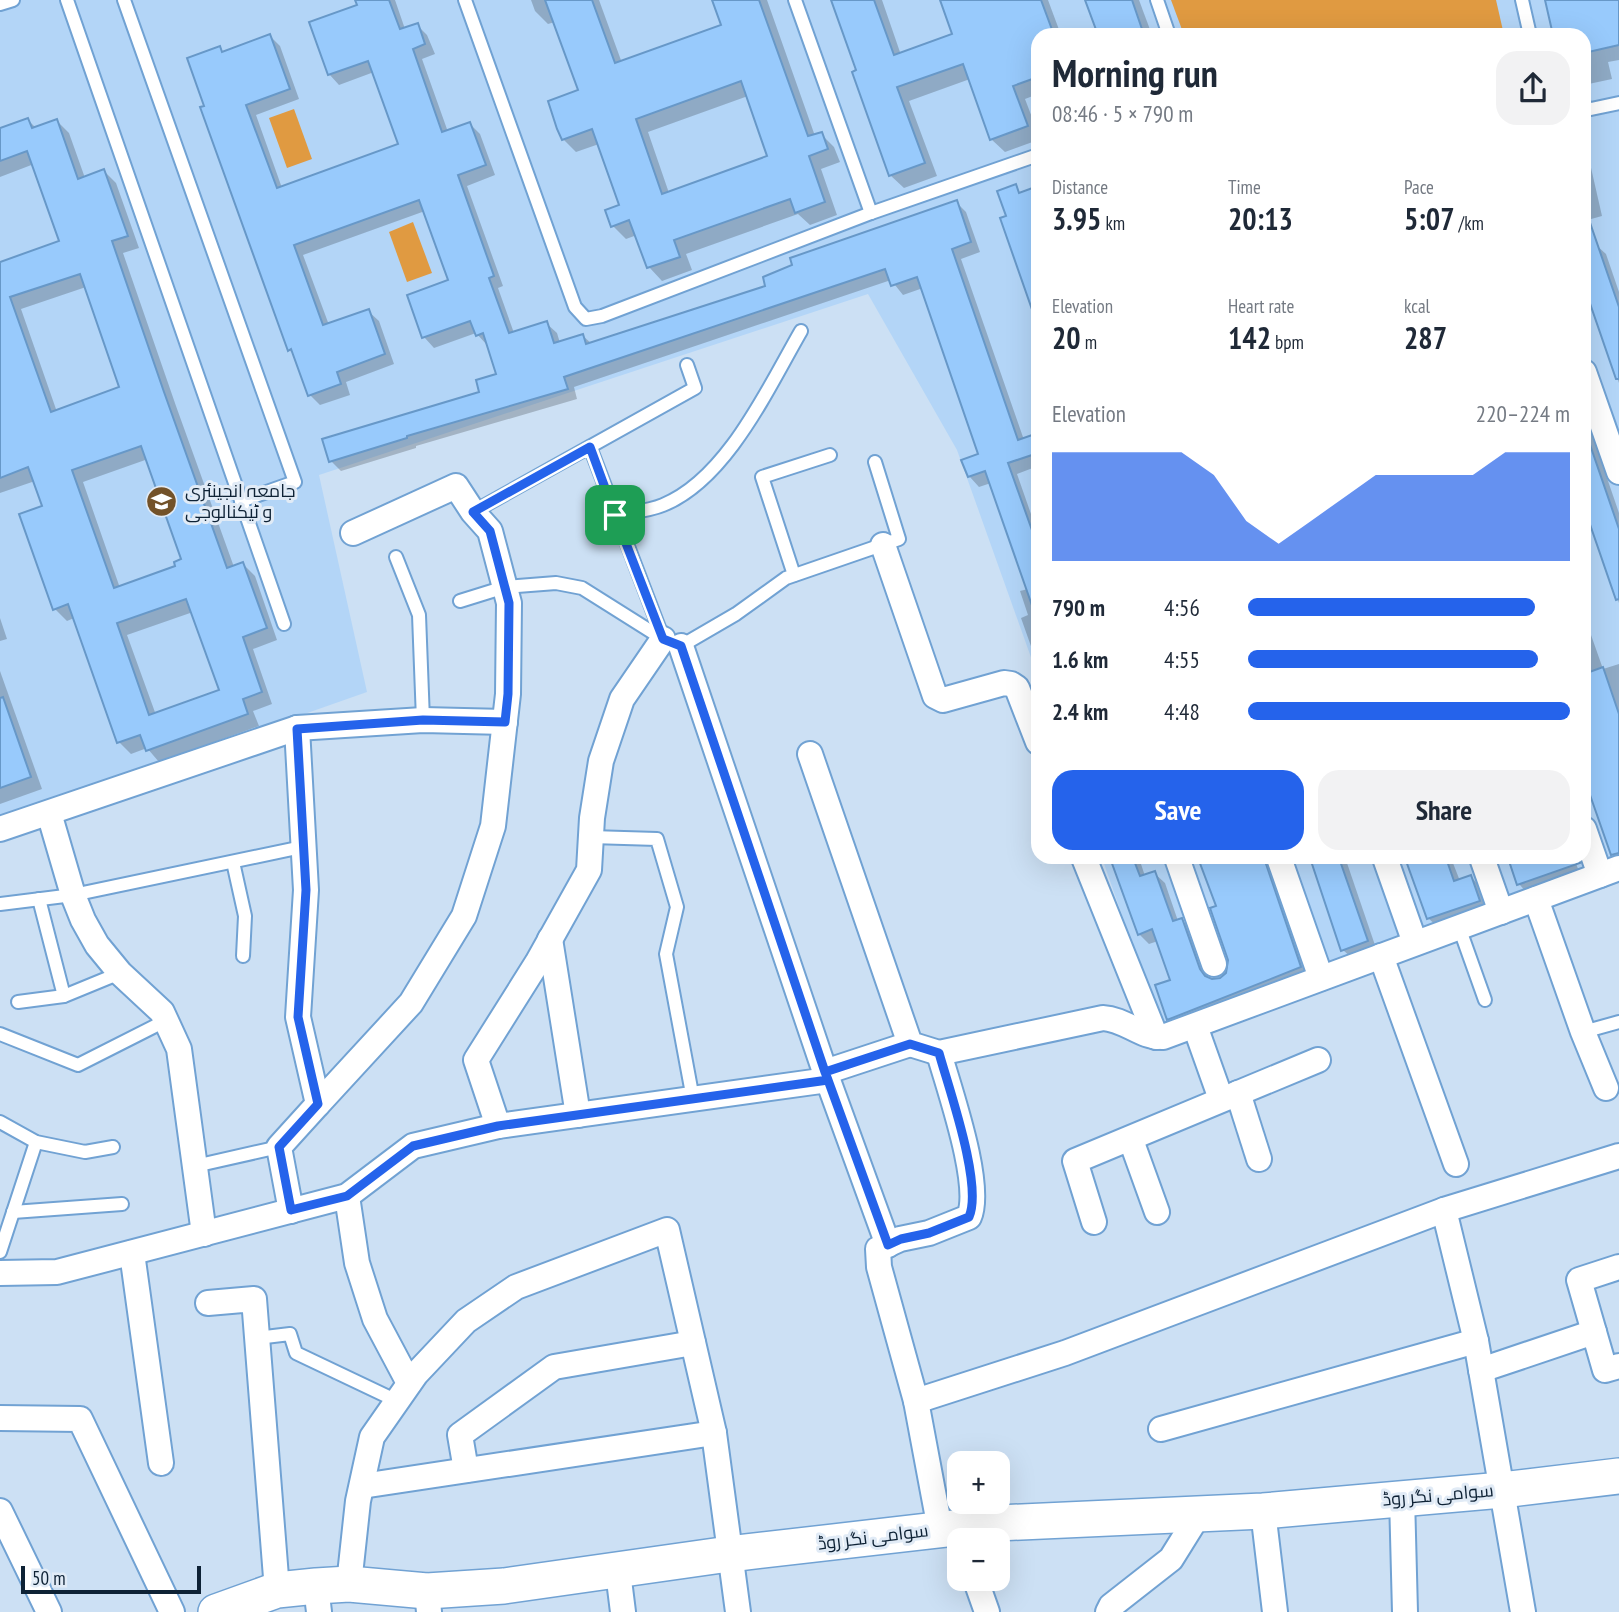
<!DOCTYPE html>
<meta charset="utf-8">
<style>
:root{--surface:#fff;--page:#f2f2f3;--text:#1f2937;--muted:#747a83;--accent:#2563eb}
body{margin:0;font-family:"PT Sans Narrow",Cairo,sans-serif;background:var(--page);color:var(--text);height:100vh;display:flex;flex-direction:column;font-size:26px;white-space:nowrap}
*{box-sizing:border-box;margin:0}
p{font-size:23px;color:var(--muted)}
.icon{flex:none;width:38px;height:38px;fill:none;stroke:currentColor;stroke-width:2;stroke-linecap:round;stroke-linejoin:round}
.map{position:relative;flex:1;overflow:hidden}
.details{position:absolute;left:1031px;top:28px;width:560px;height:836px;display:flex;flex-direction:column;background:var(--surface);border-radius:21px;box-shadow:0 7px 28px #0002}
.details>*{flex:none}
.tools{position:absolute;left:947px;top:1451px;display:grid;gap:14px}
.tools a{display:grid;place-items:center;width:63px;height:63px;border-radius:14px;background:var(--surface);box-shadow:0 7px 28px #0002;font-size:35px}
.scale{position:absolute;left:21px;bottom:18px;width:180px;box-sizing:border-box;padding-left:7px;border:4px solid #0e2235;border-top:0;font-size:19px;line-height:24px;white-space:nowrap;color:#0e2235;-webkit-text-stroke:5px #e1ebf6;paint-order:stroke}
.pin{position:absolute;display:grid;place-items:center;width:60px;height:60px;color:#fff;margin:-30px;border-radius:14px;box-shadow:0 4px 10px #0006}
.round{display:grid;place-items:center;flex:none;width:74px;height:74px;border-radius:21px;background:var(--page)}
.head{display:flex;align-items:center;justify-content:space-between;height:119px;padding:0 21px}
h1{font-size:38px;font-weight:800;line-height:52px}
.stats{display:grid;grid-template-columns:repeat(3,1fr);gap:10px;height:119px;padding:7px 21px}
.stats div{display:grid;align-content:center}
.stats b{font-size:30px;font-weight:800}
.stats small{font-size:19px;font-weight:400}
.stats p{font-size:19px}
.chart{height:196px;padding:14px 21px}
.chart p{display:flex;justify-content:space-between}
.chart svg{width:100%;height:126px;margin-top:7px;fill:var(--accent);opacity:.7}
.action{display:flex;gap:14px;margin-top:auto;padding:14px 21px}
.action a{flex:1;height:80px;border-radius:21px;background:var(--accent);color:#fff;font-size:28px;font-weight:800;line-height:80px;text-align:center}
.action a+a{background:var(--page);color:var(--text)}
ul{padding:0 21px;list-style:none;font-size:23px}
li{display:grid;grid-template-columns:112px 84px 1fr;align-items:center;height:52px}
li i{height:18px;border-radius:9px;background:var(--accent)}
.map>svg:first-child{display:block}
.built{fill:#b3d5f7}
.green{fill:#e09a41}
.shadow{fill:#0003;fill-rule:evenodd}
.building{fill:#98cafc;stroke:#6798c8;stroke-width:2;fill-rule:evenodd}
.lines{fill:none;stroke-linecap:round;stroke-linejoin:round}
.lane-casing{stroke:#71a2d3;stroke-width:16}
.street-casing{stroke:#71a2d3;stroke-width:28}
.secondary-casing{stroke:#71a2d3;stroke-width:38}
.lane{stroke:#fff;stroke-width:12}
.street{stroke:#fff;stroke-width:24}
.secondary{stroke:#fff;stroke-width:35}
.route-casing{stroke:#fff;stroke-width:14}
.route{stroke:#2563eb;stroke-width:9}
.labels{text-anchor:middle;stroke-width:6;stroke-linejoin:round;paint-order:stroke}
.poi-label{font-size:18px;fill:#0e2235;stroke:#e1ebf6;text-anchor:start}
.street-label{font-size:18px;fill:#0e2235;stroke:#e1ebf6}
</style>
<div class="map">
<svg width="1619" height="1612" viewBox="0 0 1619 1612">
<rect width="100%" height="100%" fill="#cce0f4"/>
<polygon class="built" points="0,0 1619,0 1619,860 1161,1026 1102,858 1584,858 1584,35 1038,35 1038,677 957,450 868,294 319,475 367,692 0,821"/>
<g class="green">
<polygon points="1171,0 1496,0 1504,35 1184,35"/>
<polygon points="294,109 312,159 287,168 269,118"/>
<polygon points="413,222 432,273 407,282 389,232"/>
</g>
<g class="shadow">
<polygon points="357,0 395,0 405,29 417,25 427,35 435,54 422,59 448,132 470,124 480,134 495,175 467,186 503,286 498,288 514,333 546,323 557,333 560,343 583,336 592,344 767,287 956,202 966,212 980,252 961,259 1024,440 1038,435 1038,466 1017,474 1038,534 1038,666 1021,618 1028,615 1020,591 1028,589 991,483 979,487 969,476 980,455 923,288 903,295 891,280 574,387 577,399 416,446 416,448 341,471 331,461 481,393 498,375 487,345 476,333 434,348 424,337 450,281 425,211 303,255 329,325 368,311 379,321 394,364 346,382 350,395 320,405 310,395 295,355 289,350 206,107 219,49 224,53 270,36 280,46 299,99 256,115 282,188 400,145 374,72 339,85 329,74 359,6"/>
<path d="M531,0H599L622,63L724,26L714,0H767L815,136L821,134L834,147L840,162L821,169L837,215L810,225L798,214L686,254L692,270L662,281L649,267L637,235L626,239L613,226L622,206L599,144L576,152L563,139L580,91L555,22L548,24L535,11ZM748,96L769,157L669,193L648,132Z"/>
<polygon points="833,0 882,0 901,55 955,35 942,0 1048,0 1061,35 1038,35 1038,94 1025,99 1038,133 1038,140 1005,152 991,139 970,79 909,101 937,176 904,188 890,175 858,71"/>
<polygon points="1087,0 1139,0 1152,35 1099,35"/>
<polygon points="1547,0 1619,0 1619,60 1608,62 1612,79 1584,85 1584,35 1555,35"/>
<path d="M28,120L37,129L57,121L69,133L85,178L104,171L116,183L139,248L123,253L176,406L234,567L243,564L255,576L277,640L253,649L272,704L253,711L259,726L159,762L147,748L131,754L119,742L74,618L67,621L55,609L44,507L35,481L0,493V264L61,242L34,164L0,177V130ZM86,287L121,388L57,412L21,309ZM148,459L183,560L177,567L120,588L83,482ZM193,612L221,691L156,715L127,635Z"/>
<polygon points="1584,137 1602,216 1584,221"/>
<polygon points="1596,245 1606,254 1619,292 1619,383 1584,281 1584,249"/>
<polygon points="1584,411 1619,513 1619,603 1584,502"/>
<polygon points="1584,615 1603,669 1619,664 1619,861 1612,854 1594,801 1588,795 1584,783 1584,749 1587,748 1584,739"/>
<polygon points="0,618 7,639 0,641"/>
<polygon points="0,671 42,789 0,804"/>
<polygon points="1110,858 1139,858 1145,876 1154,873 1165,883 1178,921 1182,920 1192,930 1209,980 1219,980 1227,974 1230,966 1218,907 1200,858 1243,858 1249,874 1265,867 1276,878 1310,977 1179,1029 1169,1019 1173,981 1158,941 1149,944 1139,934"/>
<polygon points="1326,858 1341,858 1347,863 1377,951 1353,959 1343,950 1313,862"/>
<polygon points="1408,858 1451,858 1460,881 1471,877 1481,887 1489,911 1439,928 1428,918"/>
<polygon points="1510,858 1574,858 1581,877 1529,895 1519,884"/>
</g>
<g class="building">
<polygon points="355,0 389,0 400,29 418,23 425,44 413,49 442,132 470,122 486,165 458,175 494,276 489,278 509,333 547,321 554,343 583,334 586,344 765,286 763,277 792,265 790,258 957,200 971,242 952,249 1018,440 1038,433 1038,453 1008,463 1038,547 1038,613 1035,614 985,471 968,477 961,460 978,454 917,277 891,286 885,269 564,377 568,389 407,436 407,438 329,462 322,439 479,392 476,380 496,374 483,333 476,336 470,321 422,338 407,295 448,280 419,200 294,245 323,325 369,309 385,354 337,372 341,384 308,396 291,349 288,351 200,107 204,106 187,58 220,46 222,52 270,34 290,89 246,105 277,188 398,144 368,61 328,75 309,22 357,5"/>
<path d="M545,0H592L615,63L721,25L712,0H759L808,136L822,132L828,149L809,156L825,202L795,213L790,199L674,240L680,257L647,268L629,220L611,227L605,210L619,205L592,129L562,140L557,129L548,101L578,90ZM741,81L767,156L662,194L636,119Z"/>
<polygon points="831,0 874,0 894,55 952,34 940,0 1041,0 1054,35 1038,35 1038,77 1013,86 1028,126 990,140 963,64 897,87 925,163 889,176 852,72 856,70"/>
<polygon points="1085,0 1132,0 1144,35 1098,35"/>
<polygon points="1545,0 1619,0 1619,45 1584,53 1584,35 1553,35"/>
<path d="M28,118L32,128L57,119L78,179L104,169L128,236L112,241L164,392L227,568L243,562L267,628L243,637L262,692L243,699L248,714L146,751L140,735L117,743L68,604L53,610L19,514L42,506L28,467L0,478V262L59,241L27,151L0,161V128ZM80,274L119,387L51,412L10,297ZM141,446L181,559L174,562L175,566L114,588L72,470ZM186,599L219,690L149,715L117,623Z"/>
<polygon points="1016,184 1019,193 1038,186 1038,318 1035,318 1000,218 1006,216 997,191"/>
<polygon points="1584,214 1587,214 1619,307 1619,379 1616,379 1584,286"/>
<polygon points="1584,436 1587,436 1619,529 1619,599 1616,600 1584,507"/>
<polygon points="1603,667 1619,714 1619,853 1611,855 1590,795 1584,797 1584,674"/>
<polygon points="3,697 31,777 0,788 0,698"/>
<polygon points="1110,858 1133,858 1140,876 1155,871 1173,921 1182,918 1200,969 1205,976 1212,979 1220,978 1226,973 1228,960 1210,908 1216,906 1198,858 1264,858 1301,967 1167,1020 1155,985 1170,980 1152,929 1138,935"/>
<polygon points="1321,858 1339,858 1368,941 1341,951 1311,861"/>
<polygon points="1405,858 1446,858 1454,881 1471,875 1480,901 1427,919"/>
<polygon points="1508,858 1578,858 1580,863 1517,885"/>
</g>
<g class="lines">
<defs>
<g id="lane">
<polyline points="67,0 284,624"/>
<polyline points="124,0 295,482 241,501"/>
<polyline points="465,0 575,307 586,319 602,316 871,213 1038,155"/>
<polyline points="795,0 871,213"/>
<polyline points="1157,0 1169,35"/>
<polyline points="1522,0 1530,35"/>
<polyline points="0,4 13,0"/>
<polyline points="1584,107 1591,109 1619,103"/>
<polyline points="590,447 663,638"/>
<polyline points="473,512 695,388 687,365"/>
<path d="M616,515C631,512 649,511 663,505C727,479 768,388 801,331"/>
<polyline points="396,557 419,615 423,720"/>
<polyline points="794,575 762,477 830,455"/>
<polyline points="460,601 505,587 556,583 582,588 663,639 681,646 736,614 786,578 899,539 875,462"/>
<polyline points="591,837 657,839 677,907 666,954 693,1099"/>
<polyline points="233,862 245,916 243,956"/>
<polyline points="39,899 64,996"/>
<polyline points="0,904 73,895 302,847"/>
<polyline points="1459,927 1485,1000"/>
<polyline points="18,1002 64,996 120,973"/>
<polyline points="1583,1032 1619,1022"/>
<polyline points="0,1034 78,1065 165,1021"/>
<polyline points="0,1122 36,1142 85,1152 113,1147"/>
<polyline points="195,1166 279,1147"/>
<polyline points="13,1212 122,1204"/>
<polyline points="0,1252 36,1142"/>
<polyline points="257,1338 290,1334 296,1353 397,1401"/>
</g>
<g id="street">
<polyline points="1584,372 1619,472"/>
<polyline points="883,545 935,696 943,700 1004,683 1011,684 1017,688 1038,742"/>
<polyline points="681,646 825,1072 888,1245"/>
<path d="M810,754L910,1044L939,1053L1103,1018C1125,1019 1141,1038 1163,1037L1619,868"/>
<polyline points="49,813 73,895 83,920 97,945 120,973 162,1012 179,1049 204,1234"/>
<polyline points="0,829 297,728 423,720 505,722"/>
<polyline points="1584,829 1600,875"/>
<polyline points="1084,858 1156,1037"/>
<polyline points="1177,858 1214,964"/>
<polyline points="1279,858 1321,978"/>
<polyline points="1385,858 1415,943"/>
<polyline points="1482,858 1501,912"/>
<polyline points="1536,899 1583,1032 1606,1088"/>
<polyline points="550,939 578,1115"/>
<polyline points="1381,956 1456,1164"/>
<polyline points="1195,1026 1221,1099"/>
<path d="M939,1053C949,1089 983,1185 969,1217L929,1233L900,1239L878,1249L879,1267L916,1401L940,1529"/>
<polyline points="825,1072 910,1044"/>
<polyline points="1238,1093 1259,1159"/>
<polyline points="318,1104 411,1003 464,916 493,826 508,694 509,603 490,531 473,512 456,486 353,533"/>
<polyline points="498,1126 476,1060 537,963 589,870 592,818 601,761 622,699 663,639"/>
<polyline points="1131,1140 1157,1212"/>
<polyline points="347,1196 357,1263 375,1319 409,1383"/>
<polyline points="1444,1210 1476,1341 1523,1612"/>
<polyline points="291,1211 279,1147 318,1104 298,1017 306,890 297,728"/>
<polyline points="1094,1222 1075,1161 1318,1060"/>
<polyline points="132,1253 161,1463"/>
<polyline points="1619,1267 1579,1280 1605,1370 1619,1366"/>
<polyline points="0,1273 57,1272 347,1196 413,1146 498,1126 828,1080"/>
<polyline points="208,1303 254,1299 277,1590"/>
<polyline points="1481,1370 1594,1332"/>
<polyline points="916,1401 1065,1353 1444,1210 1619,1156"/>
<polyline points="0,1418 80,1419 172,1612"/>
<polyline points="1161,1429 1476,1341"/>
<polyline points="466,1470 460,1435 554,1367 693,1343"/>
<polyline points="362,1486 714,1433"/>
<polyline points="1402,1497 1405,1612"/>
<polyline points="0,1511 49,1612"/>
<polyline points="1263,1511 1275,1612"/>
<polyline points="618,1572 623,1612"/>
<polyline points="975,1578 987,1612"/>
<polyline points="349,1584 358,1501 372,1437 416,1374 466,1321 516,1287 667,1230 714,1433 738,1612"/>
<polyline points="316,1586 319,1612"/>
<polyline points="427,1591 429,1612"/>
<polyline points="1108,1612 1111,1606 1171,1559 1199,1514"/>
</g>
<polyline id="secondary" points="216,1612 277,1590 316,1586 349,1584 427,1591 504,1586 729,1554 998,1523 1263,1511 1502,1490 1619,1476"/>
</defs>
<use href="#lane" class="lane-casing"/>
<use href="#street" class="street-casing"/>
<use href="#secondary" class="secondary-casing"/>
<use href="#lane" class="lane"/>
<use href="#street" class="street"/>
<use href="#secondary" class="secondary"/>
</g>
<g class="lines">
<defs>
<path id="route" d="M615,515L590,447L473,512L490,531L509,603L508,694L505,722L423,720L297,729L306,890L298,1017L318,1104L279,1147L291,1210L347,1196L413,1146L498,1126L828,1080L825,1072L910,1044L939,1053C949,1089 983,1185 969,1217L929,1233L901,1239L888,1245L828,1080L825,1072L681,646L663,639L615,515"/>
</defs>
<use href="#route" class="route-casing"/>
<use href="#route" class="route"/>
</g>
<defs>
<symbol id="university-disc" viewBox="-11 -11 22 22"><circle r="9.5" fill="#735229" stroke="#e1ebf6"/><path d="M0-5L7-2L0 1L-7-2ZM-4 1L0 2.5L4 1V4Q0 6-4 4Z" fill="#fff"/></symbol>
</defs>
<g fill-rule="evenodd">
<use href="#university-disc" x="144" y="484" width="35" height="35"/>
</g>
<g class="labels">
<g class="poi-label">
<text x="185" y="497">جامعہ انجینئری<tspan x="185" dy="21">و ٹیکنالوجی</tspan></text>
</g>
<g class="street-label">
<text transform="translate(1438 1495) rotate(-5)" y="6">سوامی نگر روڈ</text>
<text transform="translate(873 1537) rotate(-7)" y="6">سوامی نگر روڈ</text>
</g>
</g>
</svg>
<div class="tools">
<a>+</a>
<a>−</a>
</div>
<div class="scale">50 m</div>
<div class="pin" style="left:615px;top:515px;background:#1e9e55"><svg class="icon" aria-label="arrive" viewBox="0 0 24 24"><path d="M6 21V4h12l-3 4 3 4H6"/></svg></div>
<section class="details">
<div class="head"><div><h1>Morning run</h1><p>08:46 · 5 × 790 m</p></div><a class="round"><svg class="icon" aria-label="share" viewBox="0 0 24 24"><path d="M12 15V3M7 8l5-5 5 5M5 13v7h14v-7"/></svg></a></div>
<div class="stats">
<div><p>Distance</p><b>3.95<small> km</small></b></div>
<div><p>Time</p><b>20:13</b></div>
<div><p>Pace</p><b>5:07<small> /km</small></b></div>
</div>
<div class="stats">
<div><p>Elevation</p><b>20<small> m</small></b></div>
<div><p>Heart rate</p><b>142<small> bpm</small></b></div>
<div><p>kcal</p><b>287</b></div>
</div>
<div class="chart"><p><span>Elevation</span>220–224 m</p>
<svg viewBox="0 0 160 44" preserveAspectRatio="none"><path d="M0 44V6L10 6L20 6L30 6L40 6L50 14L60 30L70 38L80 30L90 22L100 14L110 14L120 14L130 14L140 6L150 6L160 6V44z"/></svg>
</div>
<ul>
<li><b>790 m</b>4:56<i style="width:89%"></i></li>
<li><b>1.6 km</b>4:55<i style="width:90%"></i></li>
<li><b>2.4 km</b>4:48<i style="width:100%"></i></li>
</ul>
<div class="action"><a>Save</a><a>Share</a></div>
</section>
</div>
